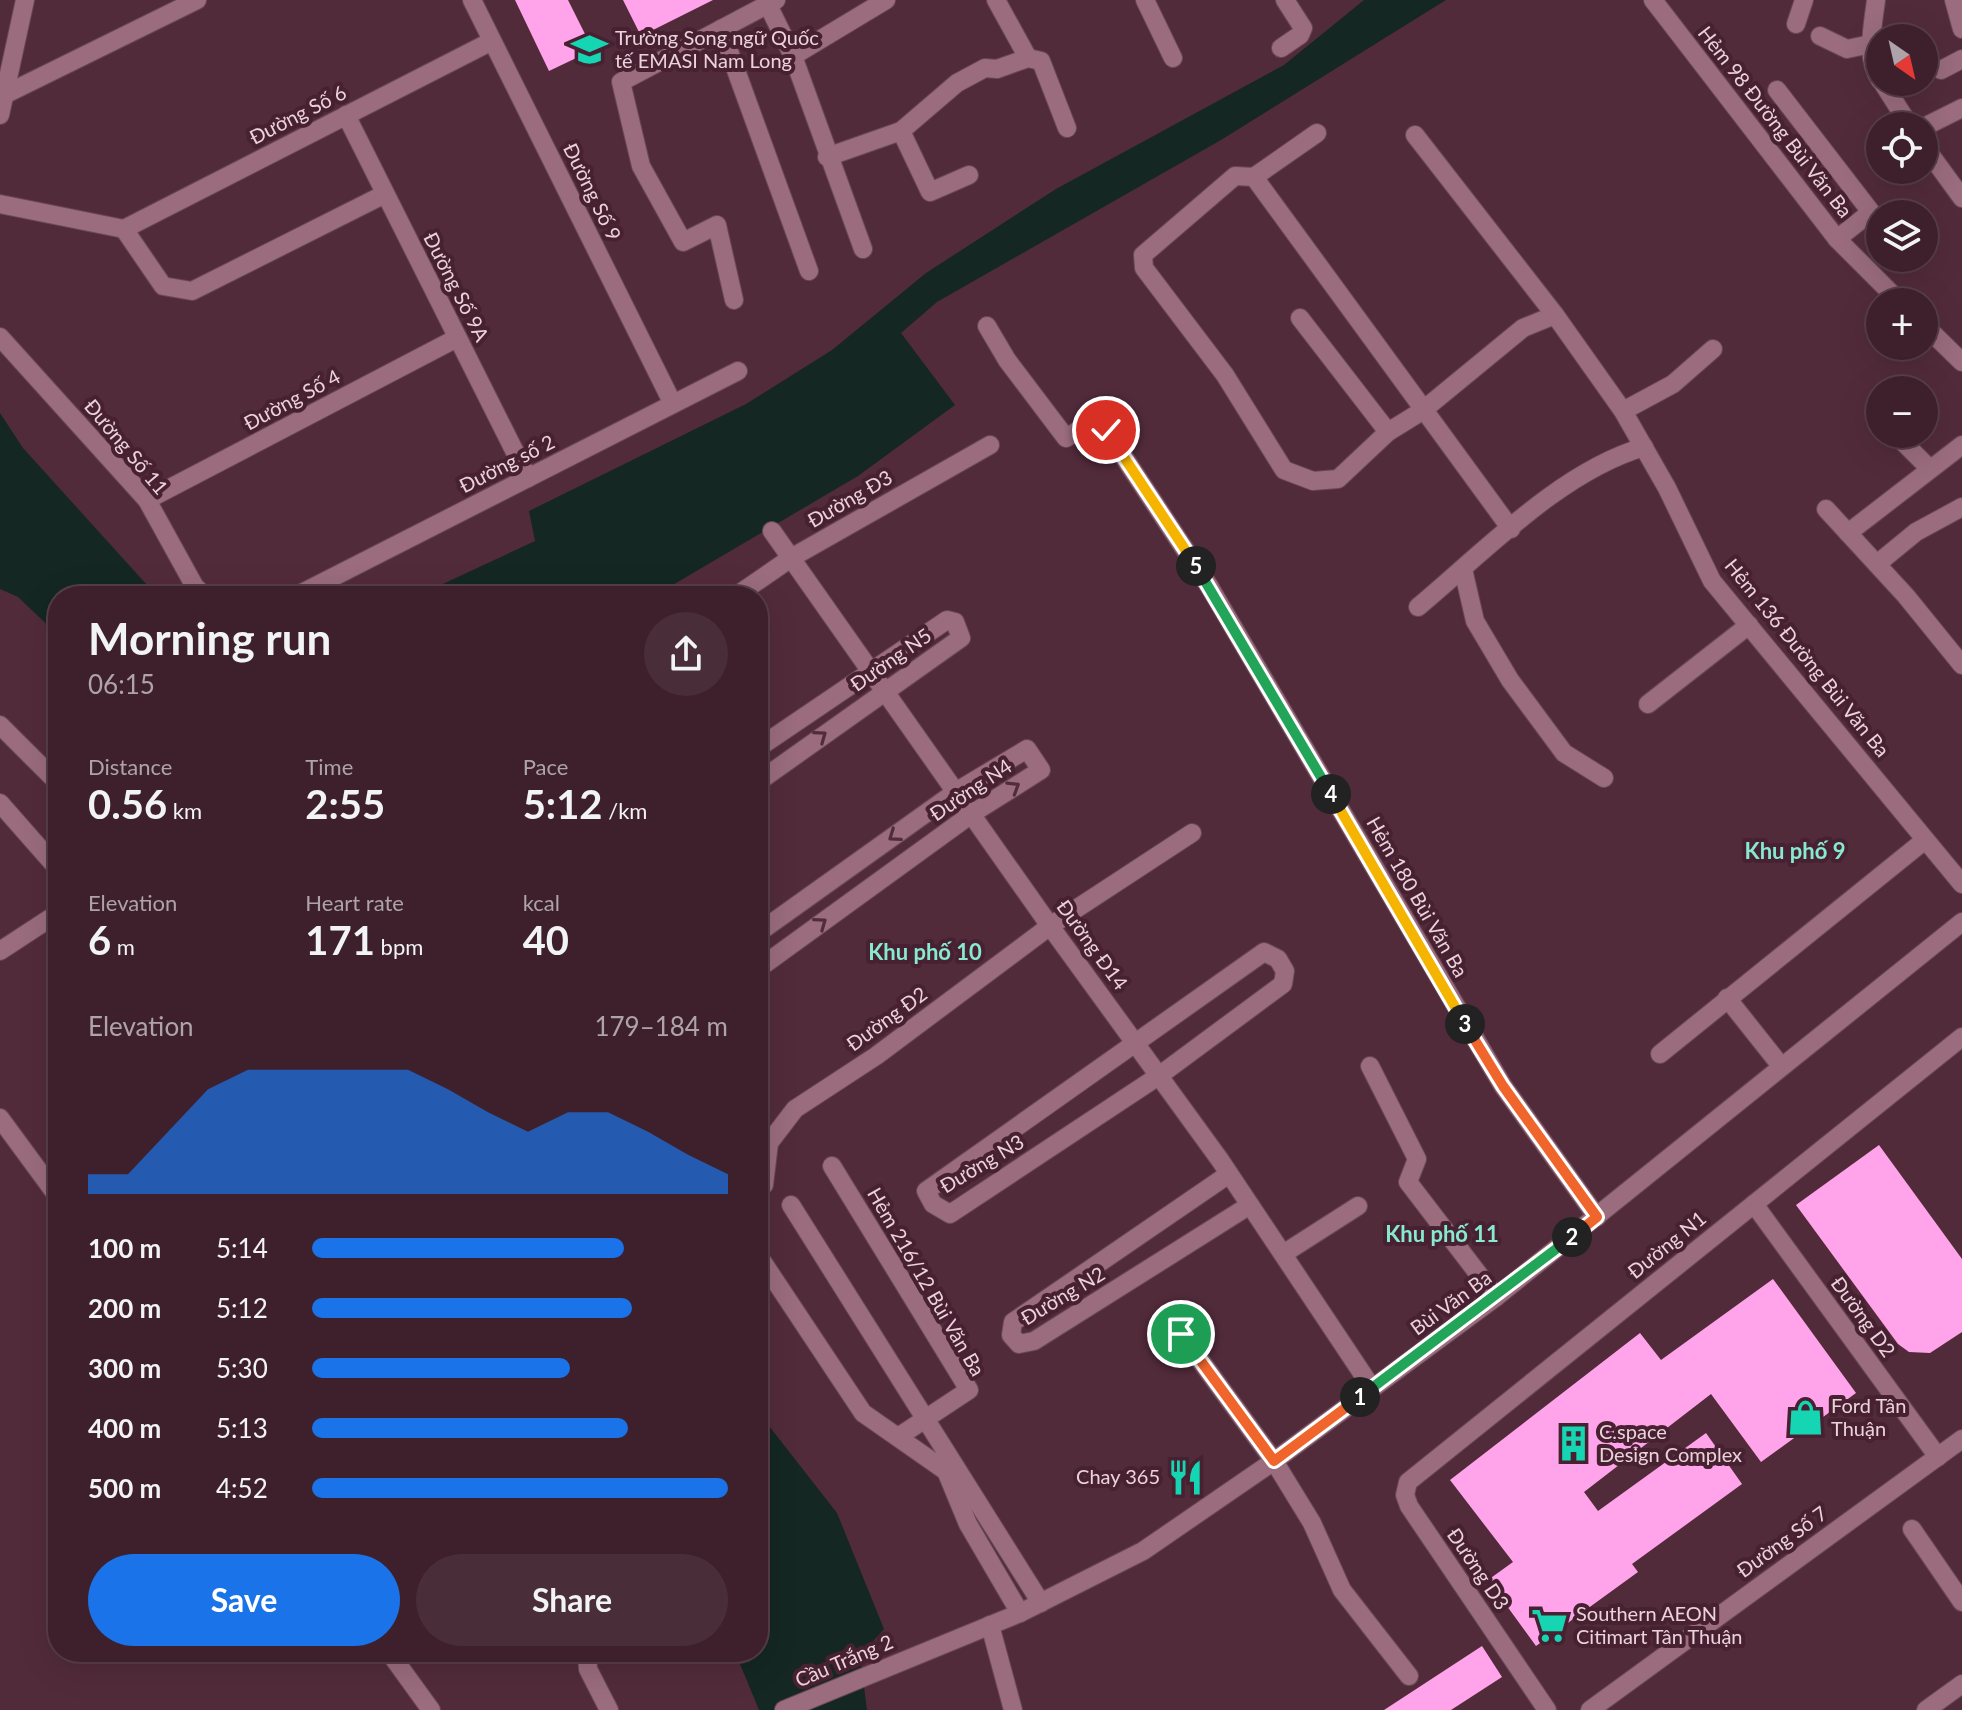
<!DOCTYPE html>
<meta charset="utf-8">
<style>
:root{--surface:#3e202c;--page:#492d38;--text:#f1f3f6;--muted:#ada3a9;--line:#573e48;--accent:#1a73e8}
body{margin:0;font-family:Lato,sans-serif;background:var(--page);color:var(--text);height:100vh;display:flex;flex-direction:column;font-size:30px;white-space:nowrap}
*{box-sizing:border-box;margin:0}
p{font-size:26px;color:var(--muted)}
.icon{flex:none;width:44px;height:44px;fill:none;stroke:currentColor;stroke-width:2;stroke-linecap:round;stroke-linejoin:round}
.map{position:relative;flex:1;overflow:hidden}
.drawer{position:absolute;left:48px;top:586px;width:720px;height:1076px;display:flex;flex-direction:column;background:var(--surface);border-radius:32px;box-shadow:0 8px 32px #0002,0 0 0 2px var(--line)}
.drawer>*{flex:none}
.needle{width:52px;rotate:146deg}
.controls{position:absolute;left:1866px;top:24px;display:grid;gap:16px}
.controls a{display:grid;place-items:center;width:72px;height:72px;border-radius:50%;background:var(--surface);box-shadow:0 8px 32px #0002,0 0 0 2px var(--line);font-size:40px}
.pin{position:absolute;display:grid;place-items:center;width:68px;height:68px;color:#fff;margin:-34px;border:4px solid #fff;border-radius:50%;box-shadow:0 2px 8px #0007}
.km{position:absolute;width:40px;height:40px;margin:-20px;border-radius:50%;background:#222;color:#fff;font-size:22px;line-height:40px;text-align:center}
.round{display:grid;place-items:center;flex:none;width:84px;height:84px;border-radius:42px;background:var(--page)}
.headline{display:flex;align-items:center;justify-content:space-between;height:136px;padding:0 40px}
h1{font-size:44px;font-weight:700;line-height:60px}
.stats{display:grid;grid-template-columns:repeat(3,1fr);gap:12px;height:136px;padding:8px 40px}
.stats div{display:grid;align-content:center}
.stats b{font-size:40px;font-weight:700}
.stats small{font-size:22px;font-weight:400}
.stats p{font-size:22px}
.chart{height:224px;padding:16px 40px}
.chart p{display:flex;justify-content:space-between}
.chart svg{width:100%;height:144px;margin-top:8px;fill:var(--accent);opacity:.7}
.primary-button{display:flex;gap:16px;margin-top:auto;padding:16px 40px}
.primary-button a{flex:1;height:92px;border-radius:48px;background:var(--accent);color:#fff;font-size:32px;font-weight:700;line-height:92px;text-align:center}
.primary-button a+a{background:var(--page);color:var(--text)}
ul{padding:0 40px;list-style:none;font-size:26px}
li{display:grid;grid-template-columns:128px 96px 1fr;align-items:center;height:60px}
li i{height:20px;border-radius:10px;background:var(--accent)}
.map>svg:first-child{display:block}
.water{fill:#142722}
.building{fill:#ffa4ea}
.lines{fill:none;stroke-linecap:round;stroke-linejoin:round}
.minor-casing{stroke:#694856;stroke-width:20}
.minor{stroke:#9a6c7d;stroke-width:18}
.oneway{stroke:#532c3c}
.split-1-casing{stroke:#fff;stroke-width:16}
.split-2-casing{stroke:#fff;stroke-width:16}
.split-3-casing{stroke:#fff;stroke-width:16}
.split-4-casing{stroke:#fff;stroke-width:16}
.split-5-casing{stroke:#fff;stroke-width:16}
.split-6-casing{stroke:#fff;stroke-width:16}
.split-1{stroke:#f0652b;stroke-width:10}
.split-2{stroke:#22a559;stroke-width:10}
.split-3{stroke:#f0652b;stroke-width:10}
.split-4{stroke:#f5b400;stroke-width:10}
.split-5{stroke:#22a559;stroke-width:10}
.split-6{stroke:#f5b400;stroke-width:10}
.labels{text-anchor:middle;stroke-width:8;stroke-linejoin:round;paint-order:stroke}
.poi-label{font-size:20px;fill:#ecd2db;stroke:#472131;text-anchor:start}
.street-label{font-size:20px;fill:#ecd2db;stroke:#472131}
.neighbourhood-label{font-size:22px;font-weight:bold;fill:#87e9d0;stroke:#472131}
</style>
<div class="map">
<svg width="1962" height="1710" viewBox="0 0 1962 1710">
<rect width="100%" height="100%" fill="#522b3b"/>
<g class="water">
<polygon points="1364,0 1446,0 1221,140 937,302 901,333 955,405 858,476 654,596 417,596 535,541 529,511 746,404 832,350 926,273 1056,189 1284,65"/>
<polygon points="0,413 23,448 157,596 58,596 58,635 18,597 0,589"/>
<polygon points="758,1412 837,1513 884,1629 860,1656 867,1710 759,1710 735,1652 758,1652"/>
</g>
<g class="building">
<polygon points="515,0 568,0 593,50 549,71"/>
<polygon points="623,0 713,0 641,36"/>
<polygon points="1879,1145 1962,1259 1962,1332 1930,1353 1909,1352 1898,1344 1796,1205"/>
<polygon points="1773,1279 1856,1393 1761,1462 1711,1394 1584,1492 1598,1511 1706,1433 1742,1484 1632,1564 1638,1572 1536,1646 1488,1580 1513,1562 1450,1480 1640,1333 1661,1360"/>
<polygon points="1482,1646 1502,1677 1451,1710 1384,1710"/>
</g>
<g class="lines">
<defs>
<g id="minor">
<polyline points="472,0 673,404"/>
<polyline points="996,0 1028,58"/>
<polyline points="1145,0 1173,58"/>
<polyline points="1653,0 1837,239 1900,302"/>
<path d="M1876,0C1873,26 1865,57 1880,80"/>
<polyline points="1954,0 1962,29"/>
<polyline points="768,5 793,56 863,249"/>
<polyline points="1796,24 1804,0"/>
<polyline points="721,29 809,271"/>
<polyline points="1820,36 1847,49 1871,44"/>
<polyline points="1281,48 1300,35 1303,28 1285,0"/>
<polyline points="793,56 886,0"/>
<polyline points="1941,70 1962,59"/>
<polyline points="1882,82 1910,126"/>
<polyline points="1777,90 1871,212 1837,239"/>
<polyline points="4,95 197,0"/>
<polyline points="0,115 25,0"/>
<polyline points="346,115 528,478"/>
<polyline points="1924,127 1962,108"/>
<polyline points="901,131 930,192 969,175"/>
<polyline points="1317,133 1254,177 1235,176 1143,255 1144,268 1225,375 1284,470 1313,481 1338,479 1388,432 1422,411 1523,328 1555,315"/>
<polyline points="1415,135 1555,315 1623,411 1667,488 1712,581 1962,884"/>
<polyline points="1924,146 1962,198"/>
<polyline points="827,157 901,131 957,83 985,68 997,69 1028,58 1041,61 1067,128"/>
<polyline points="1254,177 1511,529"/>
<polyline points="0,204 124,229 492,41"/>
<polyline points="124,229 163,286 192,291 385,194"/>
<polyline points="734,300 717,225 683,242 641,166 621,82 776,0"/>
<polyline points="1300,318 1388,432"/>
<polyline points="1924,325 1962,362"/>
<polyline points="987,326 1007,360 1066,438 1092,422 1100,423 1106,430 1209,586 1503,1086 1597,1217"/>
<polyline points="0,337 147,500 195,587 205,596"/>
<polyline points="1899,385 1904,390"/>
<polyline points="1623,411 1673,384 1713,349"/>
<polyline points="1895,434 1929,468"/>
<polyline points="147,500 457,338"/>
<polyline points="1826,509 1906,596 1962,665"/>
<polyline points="772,531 1050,926 1220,1160 1372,1388"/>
<polyline points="1848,533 1962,445"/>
<polyline points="1877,564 1916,532 1962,507"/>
<polyline points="1463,569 1475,621 1510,680 1564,753 1604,778"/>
<polyline points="296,596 738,371"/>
<polyline points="736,596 791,558 990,445"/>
<path d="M1418,607C1484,552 1561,471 1644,447"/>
<polyline points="1648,704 1749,625"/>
<polyline points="0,725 58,783"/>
<polyline points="758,748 947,620 955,622 961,638 758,782"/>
<polyline points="0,803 58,869"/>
<polyline points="758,933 957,791 1027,749 1041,770 973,813 758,969"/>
<polyline points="0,951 58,913"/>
<polygon points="1264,952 1278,959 1285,971 1283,984 1160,1075 950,1214 933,1204 926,1191"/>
<polyline points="1727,998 1781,1066"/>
<polyline points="1660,1054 1925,840"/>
<polyline points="1370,1066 1417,1159 1408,1182 1496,1297"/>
<polyline points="0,1118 58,1197"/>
<polyline points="832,1166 969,1390 898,1437"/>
<polyline points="1229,1174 1013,1322 1011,1335 1019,1344 1034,1341 1250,1205"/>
<polyline points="764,1185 769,1143 795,1109 876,1056 1050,926 1192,833"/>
<polyline points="1754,1204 1938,1457"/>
<polyline points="791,1205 1041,1603"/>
<polyline points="1283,1254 1358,1206"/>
<polyline points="758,1255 863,1413 946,1471 968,1524 1020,1613"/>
<polyline points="1181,1334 1274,1461 1312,1523 1342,1590 1409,1676"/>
<polyline points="1912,1529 1962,1602"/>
<polyline points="990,1625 1013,1710"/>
<polyline points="389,1652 431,1710"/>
<polyline points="587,1652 588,1669 609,1710"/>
<polyline points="784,1710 1020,1613 1143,1551 1274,1461 1496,1297 1962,922"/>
<polyline points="1547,1710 1409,1506 1405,1495 1408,1482 1962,1037"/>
<polyline points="1590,1710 1962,1439"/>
<polyline points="1926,1710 1962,1684"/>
</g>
</defs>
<use href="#minor" class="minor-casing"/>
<use href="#minor" class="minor"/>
</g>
<defs><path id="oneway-chevron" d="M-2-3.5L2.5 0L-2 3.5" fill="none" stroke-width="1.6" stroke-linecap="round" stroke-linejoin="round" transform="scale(2)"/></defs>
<g class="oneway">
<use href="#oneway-chevron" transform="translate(821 736) rotate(-36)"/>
<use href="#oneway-chevron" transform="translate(1014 787) rotate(-32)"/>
<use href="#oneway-chevron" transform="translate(894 836) rotate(145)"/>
<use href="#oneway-chevron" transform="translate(821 923) rotate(-36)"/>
</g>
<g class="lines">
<defs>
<polyline id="split-1" points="1181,1334 1274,1461 1360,1397"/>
<polyline id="split-2" points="1360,1397 1572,1237"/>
<polyline id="split-3" points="1465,1024 1503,1086 1597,1217 1572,1237"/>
<polyline id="split-4" points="1331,794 1465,1024"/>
<polyline id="split-5" points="1196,566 1331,794"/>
<polyline id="split-6" points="1106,430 1196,566"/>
</defs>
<use href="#split-1" class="split-1-casing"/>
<use href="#split-2" class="split-2-casing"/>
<use href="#split-3" class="split-3-casing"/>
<use href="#split-4" class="split-4-casing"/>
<use href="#split-5" class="split-5-casing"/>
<use href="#split-6" class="split-6-casing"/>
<use href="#split-1" class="split-1"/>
<use href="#split-2" class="split-2"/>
<use href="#split-3" class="split-3"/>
<use href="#split-4" class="split-4"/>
<use href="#split-5" class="split-5"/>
<use href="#split-6" class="split-6"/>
</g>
<defs>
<symbol id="school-bare" viewBox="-9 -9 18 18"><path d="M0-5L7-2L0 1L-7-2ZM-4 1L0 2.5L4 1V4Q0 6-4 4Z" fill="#16d5b3" stroke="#472131" stroke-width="2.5" paint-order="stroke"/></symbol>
<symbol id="shop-bare" viewBox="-9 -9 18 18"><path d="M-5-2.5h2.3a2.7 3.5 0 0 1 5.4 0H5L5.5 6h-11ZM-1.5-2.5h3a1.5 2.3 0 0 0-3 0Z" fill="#16d5b3" stroke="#472131" stroke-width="2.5" paint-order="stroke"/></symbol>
<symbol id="building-bare" viewBox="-9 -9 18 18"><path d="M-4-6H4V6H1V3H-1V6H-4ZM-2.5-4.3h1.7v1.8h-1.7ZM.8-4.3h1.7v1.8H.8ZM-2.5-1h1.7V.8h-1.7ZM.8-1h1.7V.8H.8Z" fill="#16d5b3" stroke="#472131" stroke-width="2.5" paint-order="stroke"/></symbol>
<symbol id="restaurant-bare" viewBox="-9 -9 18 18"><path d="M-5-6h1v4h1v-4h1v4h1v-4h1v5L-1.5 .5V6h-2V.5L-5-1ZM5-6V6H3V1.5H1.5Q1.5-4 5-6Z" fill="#16d5b3" stroke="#472131" stroke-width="2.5" paint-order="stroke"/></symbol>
<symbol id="supermarket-bare" viewBox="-9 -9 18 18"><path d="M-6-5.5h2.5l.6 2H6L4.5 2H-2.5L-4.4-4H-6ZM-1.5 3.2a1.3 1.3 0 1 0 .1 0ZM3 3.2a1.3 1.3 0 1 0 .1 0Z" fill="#16d5b3" stroke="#472131" stroke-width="2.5" paint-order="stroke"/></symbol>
</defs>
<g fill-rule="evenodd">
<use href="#school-bare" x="564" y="24" width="51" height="51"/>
<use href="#shop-bare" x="1780" y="1392" width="51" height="51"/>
<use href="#building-bare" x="1548" y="1418" width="51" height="51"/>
<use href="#restaurant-bare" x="1160" y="1452" width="51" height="51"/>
<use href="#supermarket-bare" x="1524" y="1600" width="51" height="51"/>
</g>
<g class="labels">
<g class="poi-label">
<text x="615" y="45">Trường Song ngữ Quốc<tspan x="615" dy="23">tế EMASI Nam Long</tspan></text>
<text x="1831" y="1413">Ford Tân<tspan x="1831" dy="23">Thuận</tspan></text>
<text x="1599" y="1439">C.space<tspan x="1599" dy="23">Design Complex</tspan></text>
<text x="1160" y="1484" text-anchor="end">Chay 365</text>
<text x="1576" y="1621">Southern AEON<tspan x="1576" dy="23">Citimart Tân Thuận</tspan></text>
</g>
<g class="street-label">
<text transform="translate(298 115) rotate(-27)" y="7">Đường Số 6</text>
<text transform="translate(1775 122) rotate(52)" y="7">Hẻm 98 Đường Bùi Văn Ba</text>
<text transform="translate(592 192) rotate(64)" y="7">Đường Số 9</text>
<text transform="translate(456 287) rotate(63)" y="7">Đường Số 9A</text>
<text transform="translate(292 400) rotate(-28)" y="7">Đường Số 4</text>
<text transform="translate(126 447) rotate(50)" y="7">Đường Số 11</text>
<text transform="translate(507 464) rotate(-27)" y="7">Đường số 2</text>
<text transform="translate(850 499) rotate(-30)" y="7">Đường Đ3</text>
<text transform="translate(1807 658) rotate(51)" y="7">Hẻm 136 Đường Bùi Văn Ba</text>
<text transform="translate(891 660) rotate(-35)" y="7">Đường N5</text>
<text transform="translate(971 790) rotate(-34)" y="7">Đường N4</text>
<text transform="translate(1417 897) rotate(60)" y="7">Hẻm 180 Bùi Văn Ba</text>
<text transform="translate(1092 945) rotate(54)" y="7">Đường Đ14</text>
<text transform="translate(887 1019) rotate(-36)" y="7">Đường Đ2</text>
<text transform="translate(982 1164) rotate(-31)" y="7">Đường N3</text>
<text transform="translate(1667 1245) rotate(-39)" y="7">Đường N1</text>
<text transform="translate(926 1282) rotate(60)" y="7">Hẻm 216/12 Bùi Văn Ba</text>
<text transform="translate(1063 1296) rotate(-31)" y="7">Đường N2</text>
<text transform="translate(1451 1303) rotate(-36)" y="7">Bùi Văn Ba</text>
<text transform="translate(1863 1317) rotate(54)" y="7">Đường D2</text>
<text transform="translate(1782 1542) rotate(-36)" y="7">Đường Số 7</text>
<text transform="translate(1478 1569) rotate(56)" y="7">Đường D3</text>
<text transform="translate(844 1661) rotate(-23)" y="7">Cầu Trắng 2</text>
</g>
<g class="neighbourhood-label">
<text x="1795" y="859">Khu phố 9</text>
<text x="925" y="960">Khu phố 10</text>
<text x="1442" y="1242">Khu phố 11</text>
</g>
</g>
</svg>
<div class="controls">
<a><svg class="needle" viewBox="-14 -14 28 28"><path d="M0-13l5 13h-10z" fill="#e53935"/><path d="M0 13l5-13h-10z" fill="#ada3a9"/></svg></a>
<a><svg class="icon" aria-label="locate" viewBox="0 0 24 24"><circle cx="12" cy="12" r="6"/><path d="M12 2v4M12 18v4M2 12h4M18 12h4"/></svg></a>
<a><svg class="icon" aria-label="layers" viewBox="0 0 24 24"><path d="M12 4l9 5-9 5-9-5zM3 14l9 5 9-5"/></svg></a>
<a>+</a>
<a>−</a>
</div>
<div class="pin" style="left:1181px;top:1334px;background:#1e9e55"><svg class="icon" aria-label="arrive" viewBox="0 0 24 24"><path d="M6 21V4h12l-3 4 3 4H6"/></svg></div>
<div class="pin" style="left:1106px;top:430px;background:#d93025"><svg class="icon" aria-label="check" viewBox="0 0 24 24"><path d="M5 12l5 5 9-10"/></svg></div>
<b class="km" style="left:1360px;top:1397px">1</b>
<b class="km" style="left:1572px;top:1237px">2</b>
<b class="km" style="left:1465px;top:1024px">3</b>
<b class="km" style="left:1331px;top:794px">4</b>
<b class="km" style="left:1196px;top:566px">5</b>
<section class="drawer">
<div class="headline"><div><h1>Morning run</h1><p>06:15</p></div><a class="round"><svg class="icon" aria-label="share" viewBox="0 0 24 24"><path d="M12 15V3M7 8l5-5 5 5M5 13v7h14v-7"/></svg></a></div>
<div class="stats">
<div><p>Distance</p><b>0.56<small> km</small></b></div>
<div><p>Time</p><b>2:55</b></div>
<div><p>Pace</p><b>5:12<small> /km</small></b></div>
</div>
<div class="stats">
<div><p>Elevation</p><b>6<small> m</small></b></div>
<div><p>Heart rate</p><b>171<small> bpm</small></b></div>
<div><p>kcal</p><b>40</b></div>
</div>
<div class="chart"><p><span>Elevation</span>179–184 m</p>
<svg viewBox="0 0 160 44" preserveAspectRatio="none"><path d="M0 44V38L10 38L20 25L30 12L40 6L50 6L60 6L70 6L80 6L90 12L100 19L110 25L120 19L130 19L140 25L150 32L160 38V44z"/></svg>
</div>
<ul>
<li><b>100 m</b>5:14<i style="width:75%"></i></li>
<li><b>200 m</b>5:12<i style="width:77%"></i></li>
<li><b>300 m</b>5:30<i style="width:62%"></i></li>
<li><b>400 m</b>5:13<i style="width:76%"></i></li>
<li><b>500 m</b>4:52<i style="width:100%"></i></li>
</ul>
<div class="primary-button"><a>Save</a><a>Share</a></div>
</section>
</div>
